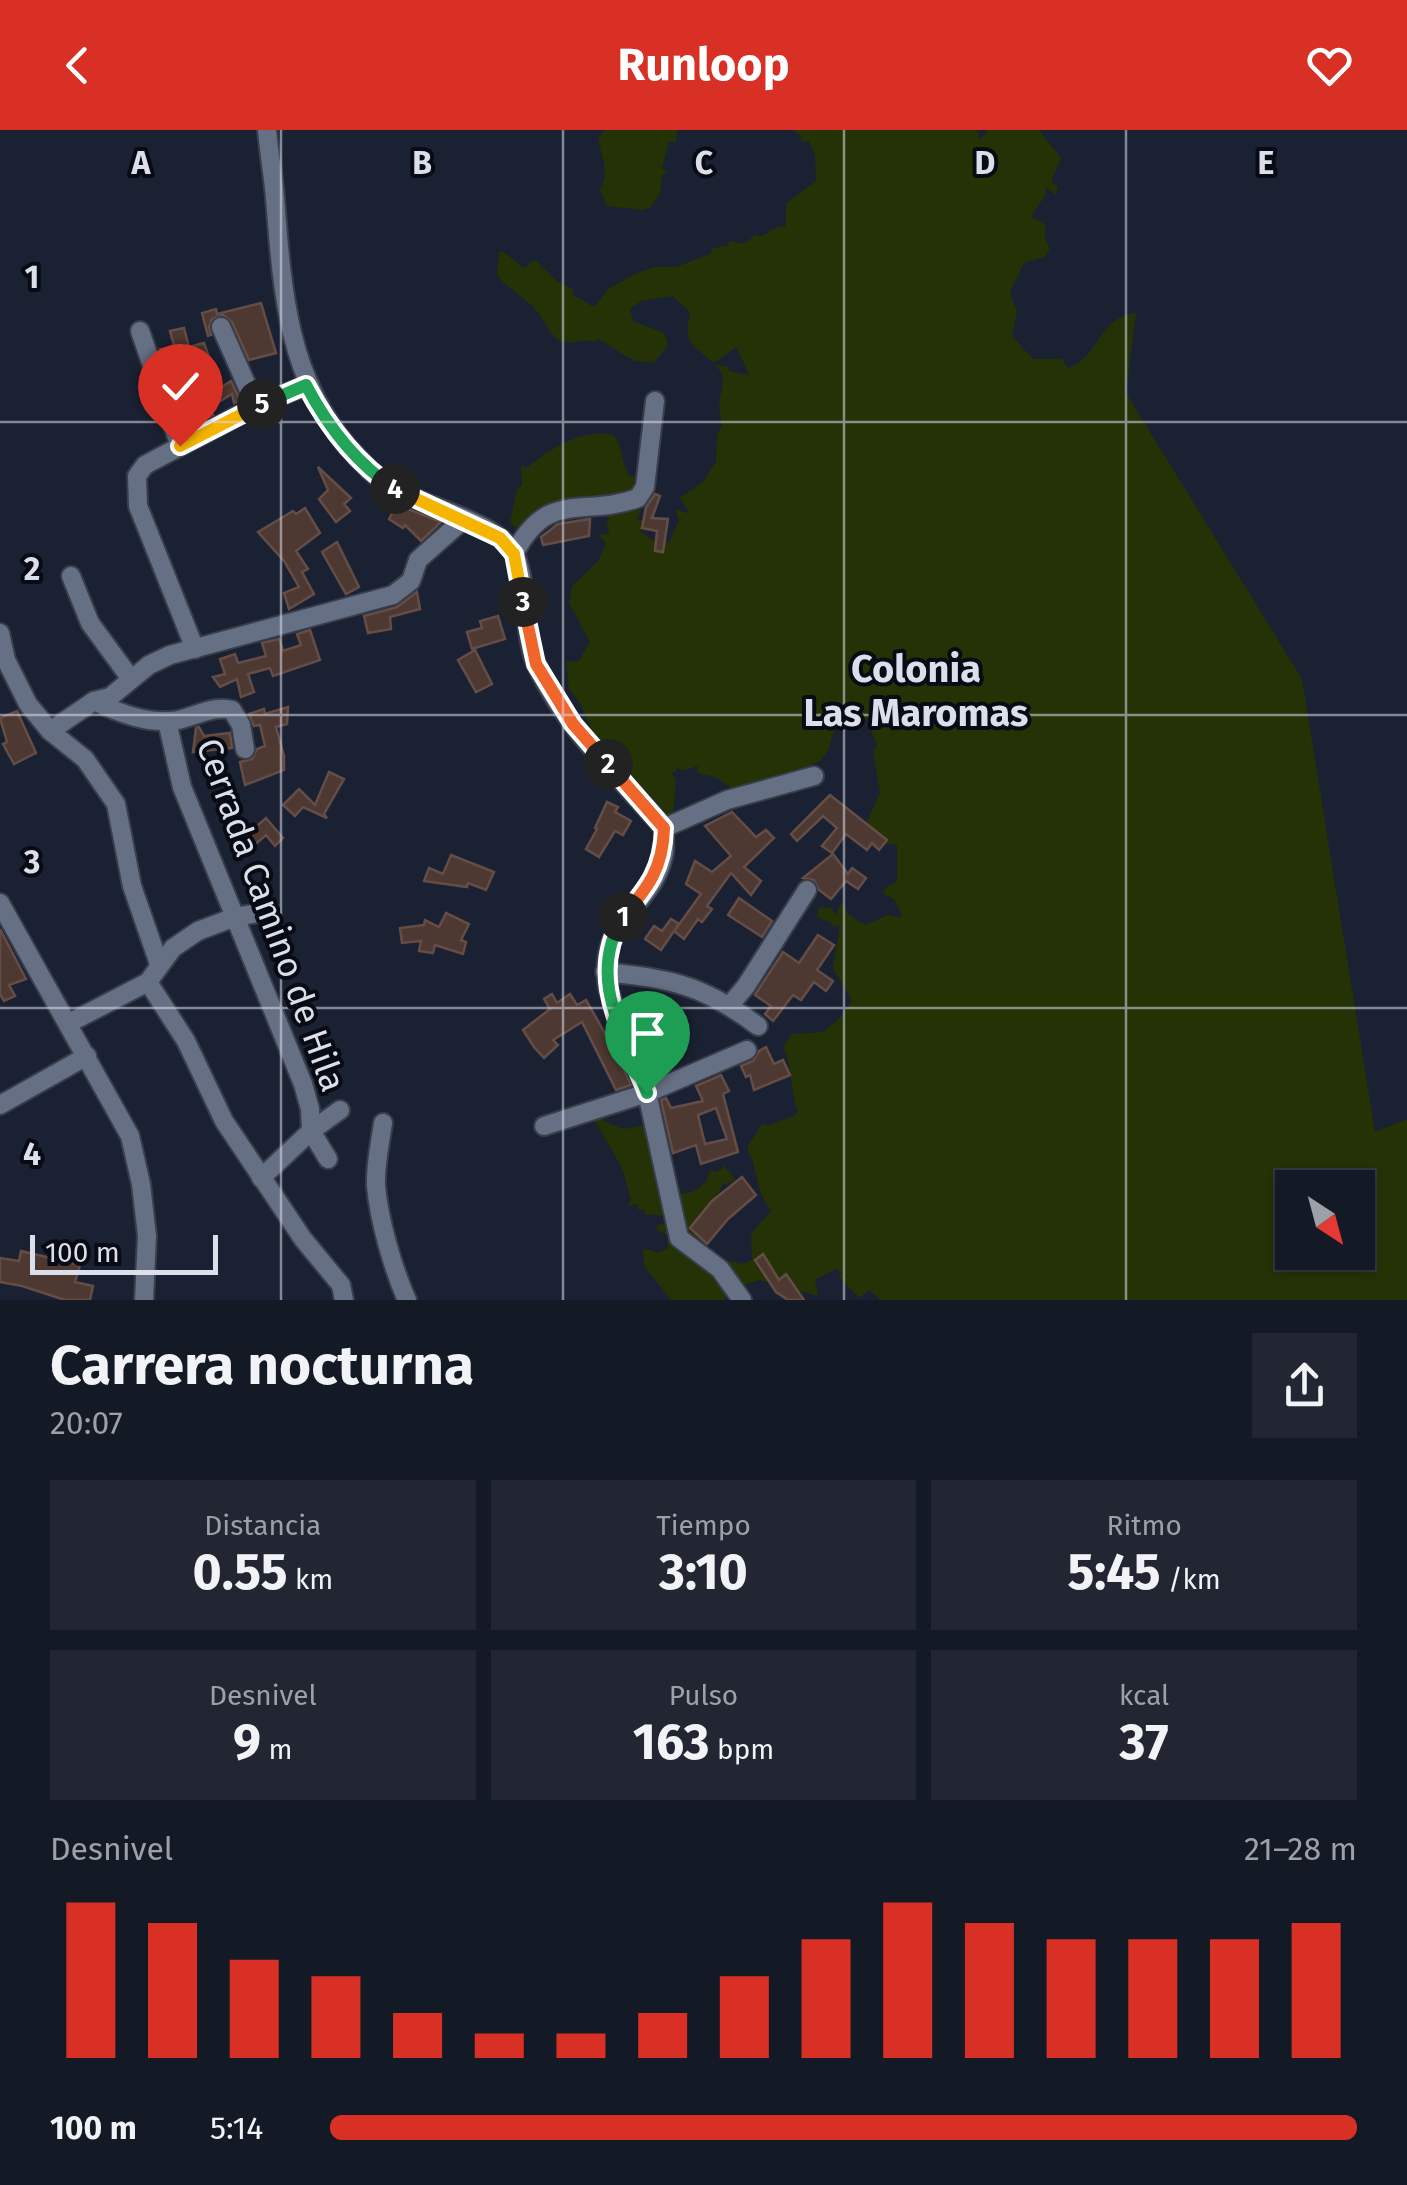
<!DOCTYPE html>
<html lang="es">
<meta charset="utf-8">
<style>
:root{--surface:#141926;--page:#212632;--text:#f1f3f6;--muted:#9da0a7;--line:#333843;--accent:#d93025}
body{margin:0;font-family:"Fira Sans",sans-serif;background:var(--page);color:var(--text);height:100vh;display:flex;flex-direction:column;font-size:38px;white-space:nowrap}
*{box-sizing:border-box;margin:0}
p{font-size:32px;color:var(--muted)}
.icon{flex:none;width:55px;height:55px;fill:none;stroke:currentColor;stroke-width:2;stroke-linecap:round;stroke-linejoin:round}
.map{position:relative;height:1170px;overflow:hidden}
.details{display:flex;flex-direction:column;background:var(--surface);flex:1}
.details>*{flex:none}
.needle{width:65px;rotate:144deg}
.buttons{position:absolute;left:1275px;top:1040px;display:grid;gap:20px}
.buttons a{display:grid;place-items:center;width:100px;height:100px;border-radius:0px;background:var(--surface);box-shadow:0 2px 8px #0004,0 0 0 2px var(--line);font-size:50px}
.scale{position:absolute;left:30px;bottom:25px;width:188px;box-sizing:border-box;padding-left:10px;border:5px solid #dadfeb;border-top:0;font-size:28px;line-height:35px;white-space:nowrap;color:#dadfeb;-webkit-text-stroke:8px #080b13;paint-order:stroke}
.pin{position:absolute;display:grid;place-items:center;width:85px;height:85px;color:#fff;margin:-102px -42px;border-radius:50% 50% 50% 0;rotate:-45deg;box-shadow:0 0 10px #0007}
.pin .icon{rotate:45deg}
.km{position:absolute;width:50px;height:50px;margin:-25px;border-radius:50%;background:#222;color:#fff;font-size:28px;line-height:50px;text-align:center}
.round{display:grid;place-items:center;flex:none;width:105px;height:105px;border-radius:0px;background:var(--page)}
.summary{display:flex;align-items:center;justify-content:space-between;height:170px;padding:0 50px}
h1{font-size:55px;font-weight:700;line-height:75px}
.figures{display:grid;grid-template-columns:repeat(3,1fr);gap:15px;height:170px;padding:10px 50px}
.figures div{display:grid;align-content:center;border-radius:0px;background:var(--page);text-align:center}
.figures b{font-size:50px;font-weight:700}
.figures small{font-size:28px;font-weight:400}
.figures p{font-size:28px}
.chart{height:280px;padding:20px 50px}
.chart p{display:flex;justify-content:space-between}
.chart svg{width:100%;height:180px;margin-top:10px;stroke:var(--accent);stroke-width:6}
ul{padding:0 50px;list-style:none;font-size:32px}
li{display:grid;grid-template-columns:160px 120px 1fr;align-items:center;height:75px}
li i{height:25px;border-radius:12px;background:var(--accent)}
header{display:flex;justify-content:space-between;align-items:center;height:130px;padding:0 50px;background:var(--accent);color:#fff;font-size:45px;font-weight:700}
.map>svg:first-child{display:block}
.green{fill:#243205;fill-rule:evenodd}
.building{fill:#4e3832;stroke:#644d46;stroke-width:2.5;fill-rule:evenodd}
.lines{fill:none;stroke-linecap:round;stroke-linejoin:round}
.minor-casing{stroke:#383e4c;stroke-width:22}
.minor{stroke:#667084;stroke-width:18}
.split-1-casing{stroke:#fff;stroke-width:20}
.split-2-casing{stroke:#fff;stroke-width:20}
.split-3-casing{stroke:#fff;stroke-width:20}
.split-4-casing{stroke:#fff;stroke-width:20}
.split-5-casing{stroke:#fff;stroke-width:20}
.split-6-casing{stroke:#fff;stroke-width:20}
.split-1{stroke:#22a559;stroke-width:12}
.split-2{stroke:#f0652b;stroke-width:12}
.split-3{stroke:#f0652b;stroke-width:12}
.split-4{stroke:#f5b400;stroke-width:12}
.split-5{stroke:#22a559;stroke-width:12}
.split-6{stroke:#f5b400;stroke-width:12}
.grid{fill:none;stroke:#dadfeb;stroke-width:2.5;stroke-opacity:0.55}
.labels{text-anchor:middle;stroke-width:8;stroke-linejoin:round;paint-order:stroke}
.street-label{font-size:35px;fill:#dadfeb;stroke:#080b13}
.neighbourhood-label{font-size:38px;font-weight:bold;fill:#dadfeb;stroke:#080b13}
.grid-label{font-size:32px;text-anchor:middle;font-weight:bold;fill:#dadfeb;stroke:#080b13;stroke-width:8;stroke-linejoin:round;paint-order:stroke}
</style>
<header><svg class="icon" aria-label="back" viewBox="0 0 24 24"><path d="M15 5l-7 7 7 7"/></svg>Runloop<svg class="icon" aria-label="heart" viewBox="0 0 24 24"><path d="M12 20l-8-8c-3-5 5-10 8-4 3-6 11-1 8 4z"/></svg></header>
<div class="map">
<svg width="1407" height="1170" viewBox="0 0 1407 1170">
<rect width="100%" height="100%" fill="#1a2132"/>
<g class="green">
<path d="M605,0H677L676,12L669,11L662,38L668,41L662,45L660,63L650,78L641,80L607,76L600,60C610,40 602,29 598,9Z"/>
<path d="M793,0H977L980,10L988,0H1039L1061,28L1051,52L1058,57L1056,66L1046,57L1045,66L1031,86L1046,95L1044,106L1050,119L1044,127L1024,133L1010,162L1017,182L1012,206L1033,229H1062L1068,238C1100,227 1099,186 1136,183L1126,263L1302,549L1375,1002L1407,989V1170H881L869,1160L859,1168L839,1147L842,1143L836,1139L815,1150L818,1166L759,1150L727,1161L725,1170H671L644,1136L643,1118L659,1123L668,1118L667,1105L656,1100L658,1094L667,1095L663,1086L644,1084L645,1080L637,1079L638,1074L627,1076L631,1070L622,1038L590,982L602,984L605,992L624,999L644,995L667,1056L680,1064C697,1062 706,1057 710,1040L717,1042L724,1036L736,1050L722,1055L702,1114L691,1108L723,1139L731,1131L742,1134L752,1130L751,1104L771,1081C755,1060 758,1040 747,1017L762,994L770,996C779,989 789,991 798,982C789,959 794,939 783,917L792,904L823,902L841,887L852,870L833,839L840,795L834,797L830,792L817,787L819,777L831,778L836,786L841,771L848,784L865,795L888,785L903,788L894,769L885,765L883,760L897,751V715L880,713L865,696L880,663L873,621L877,616L867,590L854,580L838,583L829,619L821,630L748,669L715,647L697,643L698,636L682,641L677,637L676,642H672L676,652L673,685H664L596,612L580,573L569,559L566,531L578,532L590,512L569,473L572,456L598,431L606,414L598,404L610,405L606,395L609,389L601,384L579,386L534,383L516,399L510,392L517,359L522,355L521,335L527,338C551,318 581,299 613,305C624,318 620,332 630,346L636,347C641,364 646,372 637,389L648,391V395L640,401L652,410L669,413L679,390L675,379L690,384L680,368L704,351L716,331L717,305L722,296L719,273L723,253L722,243L715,235L727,236L730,241L750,246L736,217L714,233C691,213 683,215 690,182L673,166L641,171L630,179L633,191L664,203L668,215L654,233L634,231L599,209L595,212C584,208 575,214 564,212C551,209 545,191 538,182C526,167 508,160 497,145L499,122H504L523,138L535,130L558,152L573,159L572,164L594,177L608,159L637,143L654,137H676L710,124L713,118L728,116L729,111L744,114L755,105L763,106L774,98L786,96V73L816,51L815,25L809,11L802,12L801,6ZM1292,1058H1358V1122H1292Z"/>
</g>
<g class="building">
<polygon points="261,173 276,223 249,230 232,192 223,185 212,189 209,197 211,205 208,206 202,183 216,179 217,184"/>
<path d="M184,198L189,217L204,213L220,258L231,251L240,270L234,273L232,264L209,278L213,285L187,298L160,219H175L170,201ZM195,227L205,256L184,268L170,235Z"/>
<polygon points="318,337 351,368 344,374 350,381 336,392 319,369 328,360"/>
<polygon points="655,364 660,366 652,388 668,389 663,422 655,421 657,401 642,398 646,377"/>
<polygon points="397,375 408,379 441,392 421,411 405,395 403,398 389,389"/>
<polygon points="305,378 320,403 296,421 308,439 302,442 314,464 289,479 284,463 299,457 284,431 258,402 293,381 296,384"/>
<polygon points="590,389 589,406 543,415 541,407 558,394"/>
<polygon points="337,412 359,457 346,464 322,422"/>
<polygon points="417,462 420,479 390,487 391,499 368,503 364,486 397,477"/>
<polygon points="498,486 505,509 472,519 467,502 482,498 480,491"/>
<polygon points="310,500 320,530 273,546 270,538 248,544 254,562 241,567 237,549 220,557 213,547 225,544 220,529 235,524 238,533 266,526 262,513 279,509 283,521 301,515 297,504"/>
<polygon points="475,520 492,554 476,562 458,530"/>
<polygon points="288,577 287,594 276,597 284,626 284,640 245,655 240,632 252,629 257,619 265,616 260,595 254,596 249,584 264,579 265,584"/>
<polygon points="17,581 36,623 14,634 3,614 7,612 0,588"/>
<polygon points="199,597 204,606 230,603 232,618 193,622 196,598"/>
<polygon points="329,642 344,649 324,684 327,688 303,677 295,686 283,675 299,659 315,675"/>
<polygon points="830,665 887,710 879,720 872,713 867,720 846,704 832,723 822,716 837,698 823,686 797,711 791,704"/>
<polygon points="607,672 618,677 615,682 631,691 623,705 615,701 599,727 586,719 597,699 595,698"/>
<polygon points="732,682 756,707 766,700 774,708 744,737 761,751 751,765 731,743 707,776 712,779 702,792 698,789 684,809 674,801 661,820 645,809 654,796 662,801 671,789 679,794 675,800 701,764 686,754 695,731 712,742 731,726 705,696"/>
<polygon points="266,688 283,708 275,716 266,705 251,718 243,708"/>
<polygon points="833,724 848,744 852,738 866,748 858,759 846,751 831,769 819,760 814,750 803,748"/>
<polygon points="451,725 494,742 486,760 468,753 467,757 424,751 429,738 443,744"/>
<polygon points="739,768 772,791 762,807 728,785"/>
<polygon points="446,783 469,794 461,810 466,812 463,824 435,815 433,823 419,821 421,811 402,813 400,798 424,795 425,790 439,797"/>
<polygon points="0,799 26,849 9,855 15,866 4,871 0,864"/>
<polygon points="818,805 834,815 817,840 833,851 826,861 814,852 801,870 793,865 773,891 765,884 771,876 755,865 783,822 799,833"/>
<polygon points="552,864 557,873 570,864 577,875 586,870 618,926 631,955 616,960 582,892 553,910 558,915 544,928 534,917 523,900 550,879 544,869"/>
<polygon points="766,917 774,934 783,930 790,945 754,960 750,945 746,947 741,936 753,931 759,921"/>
<path d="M721,945L729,961L723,964L738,1022L701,1034L696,1015L673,1023L661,970L666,968L671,978L703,971L696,956ZM716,978L727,1009L705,1014L698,985Z"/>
<polygon points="742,1047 756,1065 728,1089 707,1114 690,1098 712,1071"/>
<polygon points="21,1121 80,1135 75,1152 93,1156 90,1170 65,1170 22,1156 0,1152 0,1128 19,1131"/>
<polygon points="763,1124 779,1150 786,1144 804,1170 788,1170 776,1162 755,1130"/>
</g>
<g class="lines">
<defs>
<g id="minor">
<path d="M267,0C269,23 273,45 275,68C282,157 287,246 348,317C362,332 374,347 392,357C424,377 491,390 512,420C528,444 523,501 535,531C562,595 620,647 664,698C664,706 665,715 664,723C654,778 596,787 608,859L647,963L679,1108L720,1139L742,1170"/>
<polyline points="221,197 256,276"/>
<polyline points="140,201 180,316"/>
<path d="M514,424C548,358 583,388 638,368L645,357L655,271"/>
<polyline points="71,446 90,493 131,549"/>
<polyline points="0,503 6,530 28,574 50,601 85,629 116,674 132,756 159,834"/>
<polyline points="195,519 138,376 137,346 145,335 256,276 307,255"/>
<path d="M94,571C119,583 149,595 178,590C196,586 214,575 232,580L241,595L245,619"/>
<polyline points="167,591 182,657 303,954 310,979 311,1001 328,1029"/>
<polyline points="50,601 94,571 110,567 149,535 170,525 393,465 411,451 418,430 463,390"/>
<polyline points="664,698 727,670 814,646"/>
<polyline points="0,773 130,1006 141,1054 147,1106 144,1170"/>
<path d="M605,842C672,849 703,855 758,896"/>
<polyline points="148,852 186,911 224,991 303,1109 341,1155 344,1170"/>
<polyline points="730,875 746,856 807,760"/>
<polyline points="69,893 148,852 173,818 198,801 235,787 270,781"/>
<polyline points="0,975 87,926"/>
<path d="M383,993C380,1014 375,1035 376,1056C379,1090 393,1139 407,1170"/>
<polyline points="544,996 647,963 747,920"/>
<polyline points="261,1048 311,1001 340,980"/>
</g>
</defs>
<use href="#minor" class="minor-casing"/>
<use href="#minor" class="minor"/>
</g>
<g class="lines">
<defs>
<path id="split-1" d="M623,787C586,848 624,904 647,963"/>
<path id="split-2" d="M608,634L664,698C663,739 648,757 623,787"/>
<polyline id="split-3" points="523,472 536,534 573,594 608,634"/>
<polyline id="split-4" points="395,359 500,408 514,424 523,472"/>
<path id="split-5" d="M262,274L306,255C327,295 357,334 395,359"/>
<polyline id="split-6" points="180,316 262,274"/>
</defs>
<use href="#split-1" class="split-1-casing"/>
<use href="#split-2" class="split-2-casing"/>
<use href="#split-3" class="split-3-casing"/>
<use href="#split-4" class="split-4-casing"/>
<use href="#split-5" class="split-5-casing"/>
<use href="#split-6" class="split-6-casing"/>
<use href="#split-1" class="split-1"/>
<use href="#split-2" class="split-2"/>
<use href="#split-3" class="split-3"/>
<use href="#split-4" class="split-4"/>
<use href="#split-5" class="split-5"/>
<use href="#split-6" class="split-6"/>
</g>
<path class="grid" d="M281,0V1170M563,0V1170M844,0V1170M1126,0V1170M0,292H1407M0,585H1407M0,878H1407"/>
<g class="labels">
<g class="street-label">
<text transform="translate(271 785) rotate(70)" y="12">Cerrada Camino de Hila</text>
</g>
<g class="neighbourhood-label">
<text x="916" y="552">Colonia<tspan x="916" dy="44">Las Maromas</tspan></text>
</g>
</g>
<g class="grid-label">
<text x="141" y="44">A</text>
<text x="422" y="44">B</text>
<text x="704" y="44">C</text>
<text x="985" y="44">D</text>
<text x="1266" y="44">E</text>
<text x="32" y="158">1</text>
<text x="32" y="450">2</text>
<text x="32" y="743">3</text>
<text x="32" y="1035">4</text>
</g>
</svg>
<div class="buttons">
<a><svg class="needle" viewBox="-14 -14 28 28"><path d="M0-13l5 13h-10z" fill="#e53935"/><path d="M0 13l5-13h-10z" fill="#9da0a7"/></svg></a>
</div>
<div class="scale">100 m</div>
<div class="pin" style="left:647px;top:963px;background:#1e9e55"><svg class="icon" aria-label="arrive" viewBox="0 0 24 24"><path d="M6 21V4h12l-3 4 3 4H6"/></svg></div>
<div class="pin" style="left:180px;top:316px;background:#d93025"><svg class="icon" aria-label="check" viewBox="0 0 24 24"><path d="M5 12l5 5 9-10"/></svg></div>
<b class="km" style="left:623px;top:787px">1</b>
<b class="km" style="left:608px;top:634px">2</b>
<b class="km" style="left:523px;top:472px">3</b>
<b class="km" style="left:395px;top:359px">4</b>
<b class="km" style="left:262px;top:274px">5</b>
</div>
<section class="details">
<div class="summary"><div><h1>Carrera nocturna</h1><p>20:07</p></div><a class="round"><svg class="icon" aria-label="share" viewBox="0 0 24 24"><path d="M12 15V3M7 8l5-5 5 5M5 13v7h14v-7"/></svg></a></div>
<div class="figures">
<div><p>Distancia</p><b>0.55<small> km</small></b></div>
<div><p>Tiempo</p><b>3:10</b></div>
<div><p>Ritmo</p><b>5:45<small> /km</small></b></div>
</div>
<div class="figures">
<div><p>Desnivel</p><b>9<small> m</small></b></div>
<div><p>Pulso</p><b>163<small> bpm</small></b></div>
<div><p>kcal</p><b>37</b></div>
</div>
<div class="chart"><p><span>Desnivel</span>21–28 m</p>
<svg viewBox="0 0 160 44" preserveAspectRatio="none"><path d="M5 44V6M15 44V11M25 44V20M35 44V24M45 44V33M55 44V38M65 44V38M75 44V33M85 44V24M95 44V15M105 44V6M115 44V11M125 44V15M135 44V15M145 44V15M155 44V11"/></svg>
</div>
<ul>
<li><b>100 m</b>5:14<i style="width:100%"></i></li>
</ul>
</section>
